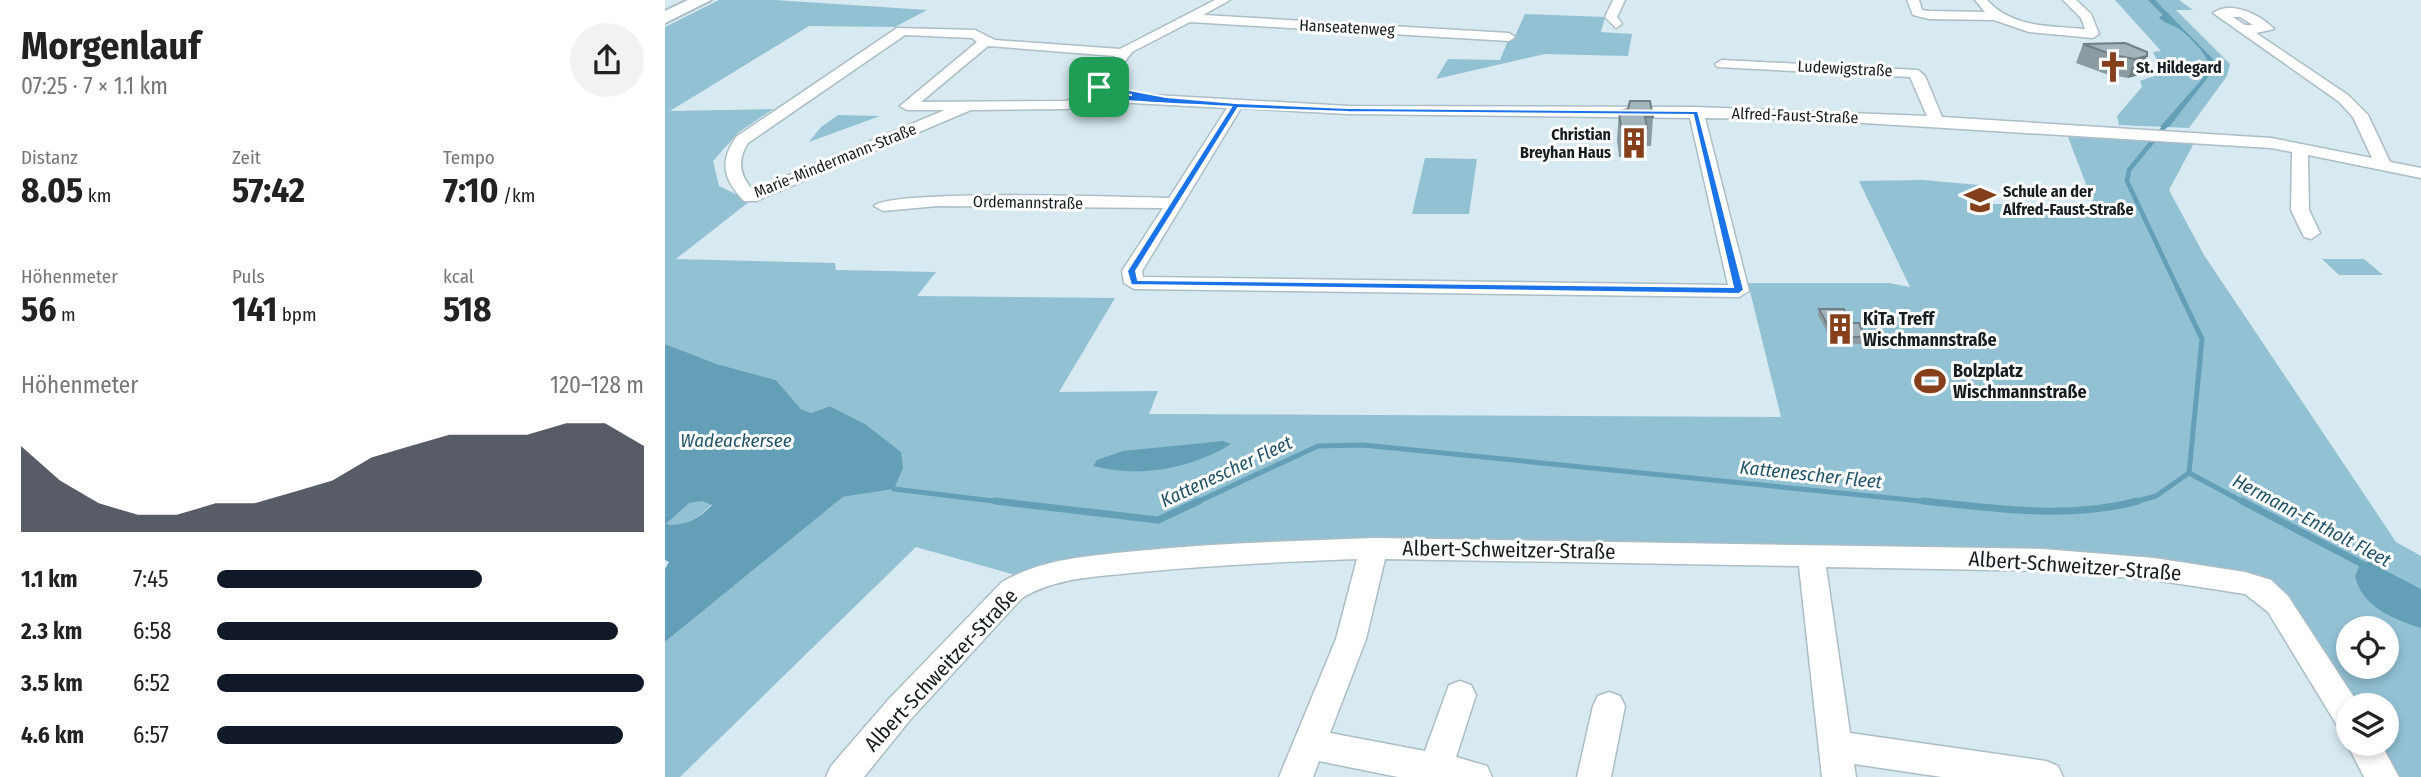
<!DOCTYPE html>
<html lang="de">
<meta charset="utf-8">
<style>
:root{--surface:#fff;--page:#f2f2f2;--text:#222;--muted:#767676;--accent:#111827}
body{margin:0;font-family:"Fira Sans Condensed",sans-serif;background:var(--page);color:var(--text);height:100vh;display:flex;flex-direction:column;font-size:26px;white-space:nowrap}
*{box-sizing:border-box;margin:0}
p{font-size:23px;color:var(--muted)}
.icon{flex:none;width:38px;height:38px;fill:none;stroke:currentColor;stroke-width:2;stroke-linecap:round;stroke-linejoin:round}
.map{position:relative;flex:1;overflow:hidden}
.details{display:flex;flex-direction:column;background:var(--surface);width:665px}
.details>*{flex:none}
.tools{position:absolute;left:1671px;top:616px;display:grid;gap:14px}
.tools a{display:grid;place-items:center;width:63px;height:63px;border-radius:50%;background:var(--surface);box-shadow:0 4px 10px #0003;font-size:35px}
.pin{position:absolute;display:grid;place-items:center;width:60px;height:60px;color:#fff;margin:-30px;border-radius:14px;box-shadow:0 4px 10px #0006}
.round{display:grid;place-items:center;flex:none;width:74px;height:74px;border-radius:37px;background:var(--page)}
.overview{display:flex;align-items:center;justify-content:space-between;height:119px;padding:0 21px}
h1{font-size:38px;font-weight:700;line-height:52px}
.figures{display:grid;grid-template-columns:repeat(3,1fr);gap:10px;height:119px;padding:7px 21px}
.figures div{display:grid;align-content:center}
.figures b{font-size:35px;font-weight:700}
.figures small{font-size:19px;font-weight:400}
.figures p{font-size:19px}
.chart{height:196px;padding:14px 21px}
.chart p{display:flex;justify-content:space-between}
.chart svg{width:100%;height:126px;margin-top:7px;fill:var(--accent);opacity:.7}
ul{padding:0 21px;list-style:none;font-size:23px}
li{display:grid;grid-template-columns:112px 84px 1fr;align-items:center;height:52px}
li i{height:18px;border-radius:9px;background:var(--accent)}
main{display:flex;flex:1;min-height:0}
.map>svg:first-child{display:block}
.green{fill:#92c1d4;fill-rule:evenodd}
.water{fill:#63a0b8;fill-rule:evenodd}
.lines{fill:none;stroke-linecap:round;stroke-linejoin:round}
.stream-far3{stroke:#63a0b8;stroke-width:3.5}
.stream-far2{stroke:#63a0b8;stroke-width:4.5}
.stream-far1{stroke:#63a0b8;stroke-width:5}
.stream{stroke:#63a0b8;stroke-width:7}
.minor-casing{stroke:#acbdc5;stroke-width:3}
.highway-casing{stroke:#acbdc5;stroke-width:4}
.minor{fill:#fff;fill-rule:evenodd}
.highway{fill:#fff;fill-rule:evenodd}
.wall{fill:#8b9ba2}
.shaded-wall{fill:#717e84}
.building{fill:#a2b4bc;stroke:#717e84;stroke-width:2}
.route{fill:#1a73e8;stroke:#fff;stroke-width:2;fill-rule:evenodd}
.labels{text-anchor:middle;stroke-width:6;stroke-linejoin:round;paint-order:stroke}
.far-street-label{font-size:16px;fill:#171e21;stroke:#fff}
.far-poi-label{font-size:16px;font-weight:bold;fill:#171e21;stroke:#fff;text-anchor:start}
.poi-label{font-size:18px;font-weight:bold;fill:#171e21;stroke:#fff;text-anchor:start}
.water-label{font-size:19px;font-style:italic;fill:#225567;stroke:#fff}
.near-street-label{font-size:21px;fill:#171e21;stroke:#fff}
</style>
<main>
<section class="details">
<div class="overview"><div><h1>Morgenlauf</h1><p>07:25 · 7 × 1.1 km</p></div><a class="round"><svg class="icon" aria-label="share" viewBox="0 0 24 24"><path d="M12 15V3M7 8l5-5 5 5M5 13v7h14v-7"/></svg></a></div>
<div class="figures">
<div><p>Distanz</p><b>8.05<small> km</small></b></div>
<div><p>Zeit</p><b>57:42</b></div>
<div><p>Tempo</p><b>7:10<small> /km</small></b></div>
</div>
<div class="figures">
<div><p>Höhenmeter</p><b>56<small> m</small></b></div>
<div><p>Puls</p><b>141<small> bpm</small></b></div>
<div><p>kcal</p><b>518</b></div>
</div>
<div class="chart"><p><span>Höhenmeter</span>120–128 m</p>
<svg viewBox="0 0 160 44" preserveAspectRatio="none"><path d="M0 44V14L10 26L20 34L30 38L40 38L50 34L60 34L70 30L80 26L90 18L100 14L110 10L120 10L130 10L140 6L150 6L160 14V44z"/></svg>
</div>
<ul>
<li><b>1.1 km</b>7:45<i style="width:62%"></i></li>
<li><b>2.3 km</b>6:58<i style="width:94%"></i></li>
<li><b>3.5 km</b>6:52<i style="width:100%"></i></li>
<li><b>4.6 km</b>6:57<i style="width:95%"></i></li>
</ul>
</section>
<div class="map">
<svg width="1756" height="777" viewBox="0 0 1756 777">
<rect width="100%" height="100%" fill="#d7e9f1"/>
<g class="green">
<path d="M54,0H110L262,10L230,27L144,26L5,111L108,109L74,132L48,161L54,186L85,201L11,259L170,263L171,270L271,272L252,296L450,298L394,392L493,391L484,414L1116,417L1083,283H1224L1245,287L1194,181L1258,180L1314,185L1327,204H1358L1364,212L1398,213L1434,218L1403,137L1529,143L1504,190L1539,255L1731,542L1756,556V777H1732L1713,744H1722V705H1692L1680,684L1585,579L708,541L357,577L251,547L15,777H0V642L178,497L229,489L200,424L165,406L146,413L136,409L111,380L52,364L0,344V27ZM1684,628H1722V667H1684Z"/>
<polygon points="1450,0 1514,0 1528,10 1511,10 1565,64 1562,76 1524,128 1454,125 1452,116 1477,87 1475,81 1498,73 1488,52 1496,51"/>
<polygon points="860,14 940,17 936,32 967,34 963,56 880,54 771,79 783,59 835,60 844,38 850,36"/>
<polygon points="173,115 215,116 144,142 156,127"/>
<polygon points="760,158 812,159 804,214 747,214"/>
<polygon points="1657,259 1699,259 1718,275 1674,275"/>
<path d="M37,501L47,504C34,518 20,527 1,524L24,502Z"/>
</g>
<g class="water">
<path d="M1483,0H1490L1548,59L1551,67L1504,127H1495L1537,79L1545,65C1540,52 1521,32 1509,26C1502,23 1499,23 1494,17L1498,15Z"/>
<path d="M0,344L52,364L111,380L136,409L146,413L165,406L200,424L236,452L238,468L229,489L178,497L0,642V569L4,562L0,560ZM37,501L47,505C35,518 19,527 1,524L24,503Z"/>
<path d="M558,441L566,444C526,469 474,478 428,466L432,460L458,451Z"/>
<path d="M1704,562L1756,589V628C1728,619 1697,607 1690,576L1696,563Z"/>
</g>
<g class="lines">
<polyline class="stream-far3" points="1500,127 1504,122"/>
<polyline class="stream-far2" points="1501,125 1464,170 1462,181 1514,291"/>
<g class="stream-far1">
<polyline points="1524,473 1580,503"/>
<polyline points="229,489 345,503"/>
<polyline points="530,503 653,446 698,445 1276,503"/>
<polyline points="1466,503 1491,496 1524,473 1537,339 1513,289"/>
</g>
<g class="stream">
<polyline points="330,501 493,520 534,501"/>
<path d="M1258,501C1329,508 1403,520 1473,501"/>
<polyline points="1577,501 1701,566"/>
</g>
<defs>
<g id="minor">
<path d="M550,0H565L538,15L844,33L850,37L844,41L525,22L467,52L439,90L427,87L450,56L323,46L256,102L401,101L428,93H454L683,106L1031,107L1262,116L1245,77L1052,67L1050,64L1057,60L1253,70L1260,76L1277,117L1606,138L1707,158L1688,117L1673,101L1548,13C1566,0 1596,15 1609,29L1591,33L1683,95L1703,115L1725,162L1756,168V178L1643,155L1644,210L1655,233L1646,239L1639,237L1626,210L1627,152L1606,148L1150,120L1040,118L1084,291L1074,297L469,289L459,283L457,271L498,208L273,206L218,211L209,206C224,189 466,197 504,198L562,108L429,101L402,109L306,110L91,201H79C58,179 54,162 71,137L232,28L310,30L330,40L455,49ZM1568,17H1575L1588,25H1580ZM240,35L307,38L312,42L235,106L242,110H280L88,190C74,175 72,160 83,143ZM576,108L683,114L1025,118L1063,285L478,277L477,271Z"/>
<polygon points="948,0 960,0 952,17 957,24 951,28 940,17"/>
<path d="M1242,0H1254L1257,10L1264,11L1320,12L1310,0H1322C1347,28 1385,26 1420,29L1416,18L1398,0H1411L1426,14L1434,34L1428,38L1364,32L1329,20L1264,19L1248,15Z"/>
<path d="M709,538L1378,549L1489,558L1580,572L1606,580L1623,596L1694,705H1684V731L1673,727L1603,612L1580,594L1489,580L1378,571L1161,567L1185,733L1381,761L1393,766L1398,777H1277L1189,764L1191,777H1157L1134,566L720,559L701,639L665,733L760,751L784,685L795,681L806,685L811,695L791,757L822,766L827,777H733L654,761L648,777H614L671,639L692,559C617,562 541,565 466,573C428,577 390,578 357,598L245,720L199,777H161L166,766L223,700L337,582C379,558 425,556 472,551C551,543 630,541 709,538Z"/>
<polygon points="944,692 955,696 960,706 946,777 912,777 928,706 933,696"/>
<polygon points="1684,740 1684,744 1716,744 1734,777 1699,777 1682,744"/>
</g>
<polygon id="highway" points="23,0 46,0 0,23 0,11"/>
</defs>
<use href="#minor" class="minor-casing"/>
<use href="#highway" class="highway-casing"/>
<use href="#minor" class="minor"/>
<use href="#highway" class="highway"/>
</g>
<g class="wall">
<polygon points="1418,44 1482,52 1474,75 1463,78 1441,74 1411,63"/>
<polygon points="954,111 988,117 986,146 980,146 979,157 954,157 952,140"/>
<polygon points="1154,309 1184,323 1200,337 1198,344 1168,343 1153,315"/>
</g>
<polygon class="shaded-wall" points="1482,56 1474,75 1463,78 1470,59"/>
<g class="building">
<polygon points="1460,43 1482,52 1482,56 1470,59 1448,55 1418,44"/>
<polygon points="965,101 985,101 988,117 980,117 982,128 956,127 954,111 963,109"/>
<polygon points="1154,309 1179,309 1184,323 1194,323 1200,337 1169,337"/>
</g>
<path class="route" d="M452,84L459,89L501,97L571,103L683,108L1033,111L1079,290L1074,294L466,285L462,271L566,107C543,105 433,102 421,95L431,86ZM451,88L455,93L467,95L430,94L436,89ZM573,108L683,112L1028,115L1068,287L473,280L471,271Z"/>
<defs>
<symbol id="church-bare" viewBox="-9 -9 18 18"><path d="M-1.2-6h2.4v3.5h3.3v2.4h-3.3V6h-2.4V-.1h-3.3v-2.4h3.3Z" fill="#853f1a" stroke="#fff" stroke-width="2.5" paint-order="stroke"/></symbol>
<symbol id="building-bare" viewBox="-9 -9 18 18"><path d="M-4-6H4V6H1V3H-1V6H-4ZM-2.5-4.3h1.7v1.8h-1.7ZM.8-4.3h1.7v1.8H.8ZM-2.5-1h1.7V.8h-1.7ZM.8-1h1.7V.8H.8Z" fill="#853f1a" stroke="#fff" stroke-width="2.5" paint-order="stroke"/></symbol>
<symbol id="school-bare" viewBox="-9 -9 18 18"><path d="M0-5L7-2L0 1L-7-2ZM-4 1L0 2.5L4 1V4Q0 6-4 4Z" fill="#853f1a" stroke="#fff" stroke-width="2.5" paint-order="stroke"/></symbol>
<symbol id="stadium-bare" viewBox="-9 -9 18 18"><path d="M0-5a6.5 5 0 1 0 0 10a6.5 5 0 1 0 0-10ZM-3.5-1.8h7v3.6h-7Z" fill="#853f1a" stroke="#fff" stroke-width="2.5" paint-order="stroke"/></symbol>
</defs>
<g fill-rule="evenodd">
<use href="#church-bare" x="1426" y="45" width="44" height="44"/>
<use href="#building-bare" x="947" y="121" width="44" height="44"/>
<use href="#school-bare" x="1293" y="178" width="44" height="44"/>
<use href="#building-bare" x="1153" y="307" width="44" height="44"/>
<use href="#stadium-bare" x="1243" y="359" width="44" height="44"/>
</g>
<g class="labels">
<g class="far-street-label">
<text transform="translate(682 27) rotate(3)" y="6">Hanseatenweg</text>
<text transform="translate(1180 68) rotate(3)" y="6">Ludewigstraße</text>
<text transform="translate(1130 115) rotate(2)" y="6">Alfred-Faust-Straße</text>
<text transform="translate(170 160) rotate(-22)" y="6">Marie-Mindermann-Straße</text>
<text transform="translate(363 202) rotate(1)" y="6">Ordemannstraße</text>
</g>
<g class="far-poi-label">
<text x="1471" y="73">St. Hildegard</text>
<text x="946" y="140" text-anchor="end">Christian<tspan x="946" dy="18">Breyhan Haus</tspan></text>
<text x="1338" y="197">Schule an der<tspan x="1338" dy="18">Alfred-Faust-Straße</tspan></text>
</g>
<g class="poi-label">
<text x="1198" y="325">KiTa Treff<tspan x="1198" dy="21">Wischmannstraße</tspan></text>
<text x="1288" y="377">Bolzplatz<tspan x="1288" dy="21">Wischmannstraße</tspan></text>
</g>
<g class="water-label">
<text x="71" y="447">Wadeackersee</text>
<text transform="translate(561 471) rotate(-25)" y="7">Kattenescher Fleet</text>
<text transform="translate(1146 474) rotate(6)" y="7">Kattenescher Fleet</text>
<text transform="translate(1647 520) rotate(28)" y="7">Hermann-Entholt Fleet</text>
</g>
<g class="near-street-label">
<text transform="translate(844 550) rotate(1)" y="7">Albert-Schweitzer-Straße</text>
<text transform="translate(1410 566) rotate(4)" y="7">Albert-Schweitzer-Straße</text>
<text transform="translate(276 670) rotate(-47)" y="7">Albert-Schweitzer-Straße</text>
</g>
</g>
</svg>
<div class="tools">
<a><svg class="icon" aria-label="locate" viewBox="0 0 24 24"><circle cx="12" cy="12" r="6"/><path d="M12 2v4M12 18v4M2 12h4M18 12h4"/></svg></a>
<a><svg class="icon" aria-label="layers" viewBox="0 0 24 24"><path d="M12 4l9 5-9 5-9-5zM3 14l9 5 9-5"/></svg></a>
</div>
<div class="pin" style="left:434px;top:87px;background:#1e9e55"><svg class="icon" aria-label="arrive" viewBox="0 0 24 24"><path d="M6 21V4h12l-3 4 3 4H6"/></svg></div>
</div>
</main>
